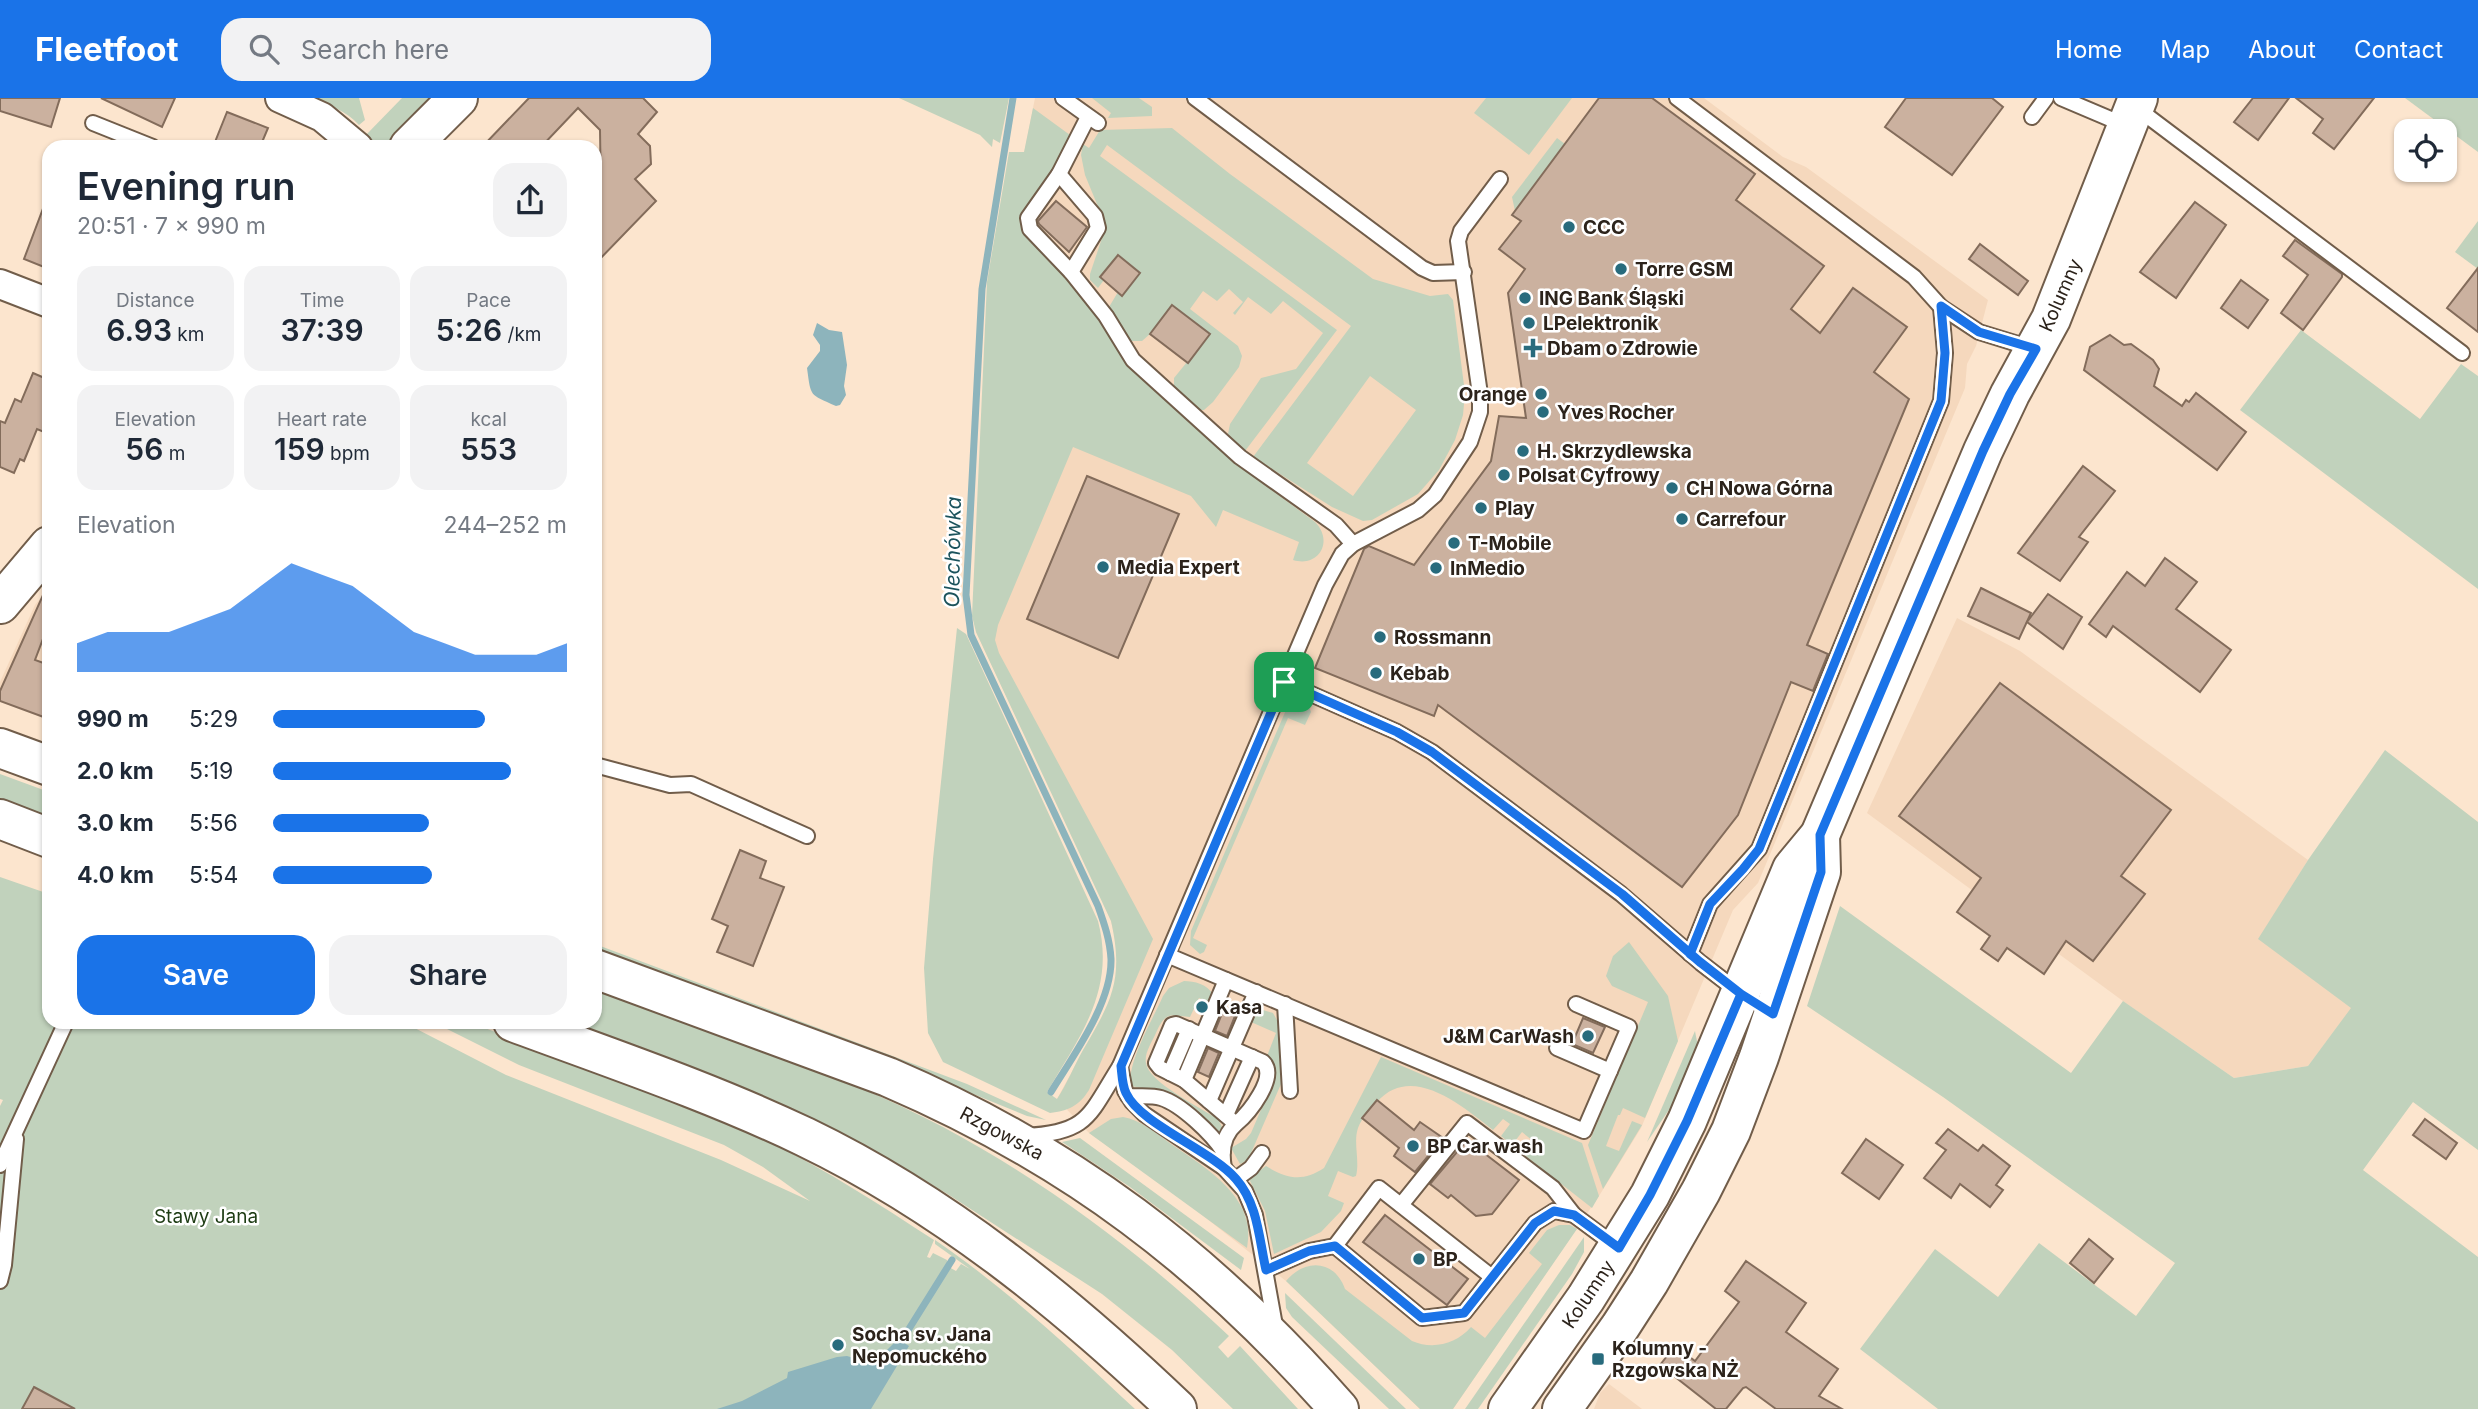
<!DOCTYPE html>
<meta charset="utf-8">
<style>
:root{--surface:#fff;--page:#f2f2f3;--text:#1f2937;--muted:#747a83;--accent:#1a73e8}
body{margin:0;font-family:Inter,sans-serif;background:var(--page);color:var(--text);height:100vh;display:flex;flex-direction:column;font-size:26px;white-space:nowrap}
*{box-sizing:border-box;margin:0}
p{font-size:23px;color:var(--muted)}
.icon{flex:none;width:38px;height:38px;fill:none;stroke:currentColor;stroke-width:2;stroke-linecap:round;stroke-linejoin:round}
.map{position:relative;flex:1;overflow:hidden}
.details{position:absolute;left:42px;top:42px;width:560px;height:889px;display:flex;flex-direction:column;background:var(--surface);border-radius:21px;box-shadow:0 2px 5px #0004}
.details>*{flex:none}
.tools{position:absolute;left:2394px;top:21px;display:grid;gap:14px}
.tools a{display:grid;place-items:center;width:63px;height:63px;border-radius:14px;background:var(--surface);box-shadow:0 2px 5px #0004;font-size:35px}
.pin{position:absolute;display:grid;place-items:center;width:60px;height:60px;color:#fff;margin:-30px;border-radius:14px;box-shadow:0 4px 10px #0006}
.round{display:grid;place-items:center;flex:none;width:74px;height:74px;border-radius:21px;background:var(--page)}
.summary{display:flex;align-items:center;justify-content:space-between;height:119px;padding:0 35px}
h1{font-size:38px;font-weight:600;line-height:52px}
.metrics{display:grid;grid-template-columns:repeat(3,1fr);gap:10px;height:119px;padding:7px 35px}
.metrics div{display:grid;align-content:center;border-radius:18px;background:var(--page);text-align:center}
.metrics b{font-size:30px;font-weight:600}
.metrics small{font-size:19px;font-weight:400}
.metrics p{font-size:19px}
.chart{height:196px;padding:14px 35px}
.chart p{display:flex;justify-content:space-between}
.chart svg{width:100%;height:126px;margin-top:7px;fill:var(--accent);opacity:.7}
.cta{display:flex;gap:14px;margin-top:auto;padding:14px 35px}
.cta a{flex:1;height:80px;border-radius:21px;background:var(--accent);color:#fff;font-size:28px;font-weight:600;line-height:80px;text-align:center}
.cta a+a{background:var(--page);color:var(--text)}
ul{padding:0 35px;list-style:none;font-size:23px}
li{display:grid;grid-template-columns:112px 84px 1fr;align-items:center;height:52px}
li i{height:18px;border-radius:9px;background:var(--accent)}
header{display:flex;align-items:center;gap:42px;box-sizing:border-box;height:98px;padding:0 35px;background:var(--accent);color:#fff}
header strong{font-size:33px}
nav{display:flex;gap:38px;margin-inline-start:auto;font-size:24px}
.search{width:490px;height:63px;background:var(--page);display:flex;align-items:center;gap:18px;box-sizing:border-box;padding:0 24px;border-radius:21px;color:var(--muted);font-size:26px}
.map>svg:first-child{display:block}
.built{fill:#f5d8bd}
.green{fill:#c1d2bc;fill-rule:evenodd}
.water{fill:#8db4bc}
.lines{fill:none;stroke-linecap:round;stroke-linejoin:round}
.stream{stroke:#8db4bc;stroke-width:7}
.building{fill:#cbb19f;stroke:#836c5b;stroke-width:2}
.lane-casing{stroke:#715d4a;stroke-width:18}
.street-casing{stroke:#715d4a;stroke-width:32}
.secondary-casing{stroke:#715d4a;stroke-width:42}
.lane{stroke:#fff;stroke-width:14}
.street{stroke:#fff;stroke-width:28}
.secondary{stroke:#fff;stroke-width:38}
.route-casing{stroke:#fff;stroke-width:14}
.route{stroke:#1a73e8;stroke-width:9}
.poi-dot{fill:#286b7d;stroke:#fff;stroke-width:2.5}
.labels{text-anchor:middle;stroke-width:5;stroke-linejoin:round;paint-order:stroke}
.poi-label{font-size:19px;font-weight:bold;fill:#2c231b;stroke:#fff;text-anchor:start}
.street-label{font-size:19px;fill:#2c231b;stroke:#fff}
.park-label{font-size:19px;fill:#1e3c14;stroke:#fff}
.water-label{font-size:21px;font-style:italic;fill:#1b535c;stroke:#fff}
</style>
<header>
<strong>Fleetfoot</strong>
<div class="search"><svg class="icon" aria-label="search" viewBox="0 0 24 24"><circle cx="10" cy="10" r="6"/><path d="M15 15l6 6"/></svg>Search here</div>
<nav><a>Home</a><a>Map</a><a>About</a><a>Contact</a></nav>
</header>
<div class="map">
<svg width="2478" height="1311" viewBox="0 0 2478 1311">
<rect width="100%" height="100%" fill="#fce5ce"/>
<g class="built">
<polygon points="1035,0 1704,0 1783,59 1806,69 1988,202 1976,248 1967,266 1965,290 1758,785 1733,812 1641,1030 1599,1098 1453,1311 1420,1311 1286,1183 1183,1102 1089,1035 1057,1001 1107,909 1114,893 1117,872 1117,849 1111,823 1092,779 976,534 998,188"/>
<polygon points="49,490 49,621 0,603 0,584 35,507"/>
<polygon points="1957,520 2020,553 2308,762 2259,841 2352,910 2308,968 2234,980 2127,906 1867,715"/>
<polygon points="1609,1286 1642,1311 1594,1311 1600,1295"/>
</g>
<g class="green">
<path d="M313,0H359L365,22L359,27C346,13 330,7 313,0Z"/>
<polygon points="402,0 434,0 390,44 374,45 364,39"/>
<polygon points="899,0 1009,0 1000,45 993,41 992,49 980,37"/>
<polygon points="1092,0 1139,0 1152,9 1152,18 1108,20 1111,15"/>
<polygon points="1486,0 1572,0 1529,57 1474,15"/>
<polygon points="2405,0 2478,0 2478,54"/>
<path d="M1033,10L1070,37L1042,90L1022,120L1023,132L1096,215L1130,268L1235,365L1315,424C1334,443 1319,470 1293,462L1299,444L1223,412L1216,429L1191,398L1073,349L998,527L995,542L999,555L1153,841L1089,992C1079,1008 1068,1013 1050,1015L943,964L928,935L924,870L933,761L957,530L966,536L1098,823C1116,892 1080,938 1047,994L1057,1001C1067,986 1074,968 1083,952C1112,903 1124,881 1111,823L976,534L972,518L987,184L1009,54H1024Z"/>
<path d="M1172,30L1230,76L1373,181L1430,198L1448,196L1453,202L1465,295L1463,317L1455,342L1439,372L1418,396L1372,422L1363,423L1332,409L1253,359L1351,228L1107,47L1100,58L1337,232L1245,353L1228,336L1230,326L1261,280L1296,271L1323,235L1283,203L1271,216L1248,199L1235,217L1233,215L1243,204L1229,191L1217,203L1203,193L1190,211L1238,248L1242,258L1239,269L1213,304L1204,312H1196L1174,290V280L1187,264L1150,236L1142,243H1130L1109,209L1118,194L1122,197L1140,175L1118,157L1100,178L1104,182L1098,190L1090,182V176L1106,128L1085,77L1081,57L1083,46L1089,50L1100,32ZM1370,278L1416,312L1353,398L1307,365Z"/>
<polygon points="1557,40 1565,46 1515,113 1512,99"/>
<polygon points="2478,123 2478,171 2455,154"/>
<polygon points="2301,232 2420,321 2461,266 2478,278 2478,491 2240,312"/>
<polygon points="1299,602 1308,606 1311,614 1305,627 1288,620 1193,840 1207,847 1204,854 1200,856 1190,847 1191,833 1289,605"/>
<polygon points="2385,652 2478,724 2478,1052 2413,1004 2363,1072 2478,1159 2478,1311 1938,1311 1860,1251 1935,1151 1998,1199 2039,1145 2136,1218 2175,1165 1943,999 1807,908 1840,808 2071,975 2123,903 2234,980 2308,968 2351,910 2258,841 2308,762"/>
<polygon points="0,676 49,694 49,725 0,705"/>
<path d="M0,779L49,796V924H403L506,977L721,1062L810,1103L763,1069L724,1047L519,967L433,924H469C570,962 672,997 769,1044C827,1072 880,1107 934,1142L927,1159L930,1160L933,1155L947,1162V1168L956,1173L961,1166L970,1171L935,1146V1142C1007,1191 1071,1251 1135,1311H0V1008L3,1002L0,1001Z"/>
<polygon points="1629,844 1668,898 1678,943 1645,1020 1623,1010 1620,1017 1618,1017 1606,1048 1619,1053 1632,1023 1642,1027 1603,1091 1588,1047 1648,904 1612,888 1606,878 1613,858"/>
<polygon points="595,846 967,986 1046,1022 1027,1018 860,950 595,852"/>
<path d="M1184,883C1194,883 1208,886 1213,897L1211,905L1199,900L1190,919C1169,917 1165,914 1156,935C1152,944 1144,955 1146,965C1148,984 1201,1010 1218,1021L1222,1029L1219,1035L1212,1027L1168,995L1131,988C1126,966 1154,919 1163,898L1169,890Z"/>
<path d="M595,884C654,908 713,931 773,954C830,977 888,1000 943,1029C1048,1085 1142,1156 1229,1238L1218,1249L1228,1260L1240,1248L1298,1311H1233L1172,1252L1102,1196L949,1097L893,1063L820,1026L555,924H595Z"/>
<polygon points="1263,912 1273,915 1278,924 1281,986 1248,1062 1240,1066 1231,1050 1246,1041 1251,1035 1275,979 1273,963 1267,958 1276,935 1251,924 1256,915"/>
<polygon points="1695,933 1700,959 1686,987 1647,1044"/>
<path d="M1381,959L1582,1045L1599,1098L1592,1110L1523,1056L1533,1043L1522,1034L1512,1047L1501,1038L1510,1026L1503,1021L1493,1032C1463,1009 1412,964 1377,1004C1369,1012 1362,1020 1358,1030C1353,1045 1360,1062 1356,1078L1353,1079L1338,1073L1328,1098L1344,1105L1341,1113L1321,1134L1274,1156L1265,1113L1250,1083L1251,1079L1266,1068C1287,1081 1303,1084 1324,1070Z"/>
<path d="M1123,1019C1141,1022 1156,1035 1171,1046C1206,1070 1258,1100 1247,1150L1089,1035L1111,1021Z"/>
<polygon points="1080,1040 1244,1160 1241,1172 1130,1089 1062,1044"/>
<path d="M1559,1127H1570L1577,1131L1453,1311H1420L1286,1183C1305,1160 1335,1162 1345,1191L1412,1243C1433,1252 1456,1246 1471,1229L1485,1240L1542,1166L1529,1155L1547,1132Z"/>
<polygon points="1584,1139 1584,1154 1572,1176 1478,1311 1465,1311"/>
<polygon points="1285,1195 1406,1311 1389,1311 1292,1219 1286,1210"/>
</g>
<g class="water">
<path d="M817,225L829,232L842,234L847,267L844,288L846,297L840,307L836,308C809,296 811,299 807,270L820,253V247L813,237Z"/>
<polygon points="898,1241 909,1248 871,1311 717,1311 742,1303 787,1280 788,1274 837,1259 847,1258 867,1264 877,1262"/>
</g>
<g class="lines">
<g class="stream">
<path d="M1013,0L982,191L966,497L971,537L1098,808C1104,825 1110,842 1111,861C1112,905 1073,958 1051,994"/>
<polyline points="897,1250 952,1162"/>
</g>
</g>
<g class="building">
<polygon points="0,0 60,0 51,29 0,13"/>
<polygon points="101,0 175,0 162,29"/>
<polygon points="529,0 643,0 657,14 638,36 650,48 651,66 635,81 656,103 595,166 595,105 601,98 600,32 578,10 541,49 482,49"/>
<polygon points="1599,0 1652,0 1755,76 1736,102 1824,168 1791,211 1820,235 1853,190 1907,229 1874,274 1909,301 1807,547 1828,556 1813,593 1791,584 1738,717 1682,789 1438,607 1434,618 1315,570 1364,451 1369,448 1414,467 1491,363 1499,318 1526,320 1508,195 1525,171 1499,151 1521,123 1512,117"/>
<polygon points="1906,0 1992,0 2003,9 1952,77 1885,29"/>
<polygon points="2253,0 2289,0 2258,42 2234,24"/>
<polygon points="2296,0 2374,0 2334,51 2313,35 2323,21"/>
<polygon points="227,14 268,30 260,49 213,49"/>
<polygon points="47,100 49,100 49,171 24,161"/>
<polygon points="1056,103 1087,129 1069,154 1039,126 1038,123"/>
<polygon points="2195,104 2226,127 2176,200 2140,174"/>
<polygon points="2295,142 2342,176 2342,179 2303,232 2281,215 2308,177 2283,158"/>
<polygon points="1980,146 2028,183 2018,197 1969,161"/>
<polygon points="1118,157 1140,175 1122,198 1100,179"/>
<polygon points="2478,170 2478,234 2447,210"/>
<polygon points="2241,182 2268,202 2248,230 2221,210"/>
<polygon points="1172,207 1210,236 1188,265 1150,236"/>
<polygon points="2110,237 2124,247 2131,246 2153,262 2159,271 2154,288 2182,308 2186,302 2189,304 2196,295 2246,334 2217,372 2084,272 2090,249"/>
<polygon points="33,275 49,282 49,336 37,331 24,363 20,361 14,375 0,369 0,323 5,325 15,301 21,304"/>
<polygon points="2083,368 2115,393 2079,439 2088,444 2060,483 2018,455"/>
<polygon points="1087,378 1179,416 1118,560 1027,521"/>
<polygon points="2165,460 2197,484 2176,511 2231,552 2200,594 2113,528 2106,539 2089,526 2127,474 2145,488"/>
<polygon points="1981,490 2031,515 2019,541 1968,518"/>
<polygon points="2048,496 2082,519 2063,551 2027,524"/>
<polygon points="43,497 49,500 49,525 35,562 49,567 49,621 0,603 0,593"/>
<polygon points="2000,585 2171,712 2121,778 2145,796 2093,863 2066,843 2044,876 2007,850 1998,863 1981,851 1990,838 1957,814 1981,780 1899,718"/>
<polygon points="740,752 766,763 760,780 784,789 753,868 717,854 728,828 712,821"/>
<polygon points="1223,913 1235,918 1227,938 1215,933"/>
<polygon points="1583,920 1605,929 1593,955 1572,946"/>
<polygon points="1208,950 1219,955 1209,979 1198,974"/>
<polygon points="1377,1002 1414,1032 1420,1024 1443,1040 1415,1074 1394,1058 1399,1050 1362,1020"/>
<polygon points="2425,1021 2457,1045 2446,1061 2413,1037"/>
<polygon points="1948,1031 1978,1053 1983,1047 2010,1068 1996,1087 2003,1092 1990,1109 1960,1086 1951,1100 1924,1080 1946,1052 1936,1045"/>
<polygon points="1866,1041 1903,1067 1879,1101 1842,1075"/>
<polygon points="1467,1042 1519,1082 1492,1116 1476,1118 1451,1097 1448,1100 1430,1086"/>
<polygon points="1385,1117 1468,1181 1447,1207 1363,1144"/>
<polygon points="2089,1141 2113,1161 2094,1185 2070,1165"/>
<polygon points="1746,1163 1806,1205 1786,1234 1838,1271 1819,1298 1842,1311 1776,1311 1746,1289 1743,1290 1726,1311 1716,1311 1660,1267 1675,1248 1695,1263 1739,1204 1725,1193"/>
<polygon points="34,1289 75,1311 22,1311"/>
</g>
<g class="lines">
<defs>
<g id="lane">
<polyline points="1063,0 1098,25"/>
<polyline points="1195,0 1422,170 1433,175 1464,174"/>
<polyline points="1677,0 1914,179 1941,209 1979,234 2034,251"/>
<polyline points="2061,0 2127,28"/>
<polyline points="2134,12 2150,20 2462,255"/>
<polyline points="1088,19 1059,76 1028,120 1030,131 1071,174 1106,218 1133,262 1240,359 1336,427 1353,446"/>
<polyline points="2032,19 2046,0"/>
<polyline points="93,25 153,49"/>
<polyline points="1059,76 1095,118 1098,130 1071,174"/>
<polyline points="1284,584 1397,634 1432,654 1621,796 1701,865 1740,895"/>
<polyline points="595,667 670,687 691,686 807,738"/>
<polyline points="1690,856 1710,806 1759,751 1941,303 1945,255 1941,209"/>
<polyline points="1167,857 1584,1033 1629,929 1576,906"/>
<polyline points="1285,906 1290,993"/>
<polyline points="1557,950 1610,973"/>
<polyline points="1120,968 1125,993 1132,1004 1144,1016 1224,1070 1245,1093 1255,1117 1276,1233"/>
<polyline points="1170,975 1189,931"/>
<polyline points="1184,982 1226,882"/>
<path d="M1128,998C1138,999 1151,997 1161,1000C1181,1006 1212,1036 1223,1053"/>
<polyline points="1209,1003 1256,894"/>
<polyline points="1226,1017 1252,959"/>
<path d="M1025,1038C1089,1035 1089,1017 1120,968L1325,487L1342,456L1353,446L1418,412L1435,397L1470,344L1480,314V296L1458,143L1461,133L1500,81"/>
<polyline points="0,1067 66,924"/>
<path d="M1224,1070C1221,1054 1223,1037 1236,1026L1184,982L1160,970L1156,965L1172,927L1176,926L1263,964C1278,979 1249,1015 1236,1026"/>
<polyline points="1236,1081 1251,1070 1262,1055"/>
<polyline points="1401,1107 1467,1025 1553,1090 1574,1117"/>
<polyline points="1335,1148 1422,1220 1464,1215 1535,1125 1554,1113 1574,1117 1617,1149"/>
<polyline points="1266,1172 1309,1153 1335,1148 1379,1090 1492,1179"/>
<polyline points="0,1183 4,1167 16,1041"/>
</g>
<g id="street">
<polyline points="280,0 322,19 358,49"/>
<polyline points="0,186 49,205"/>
</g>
<g id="secondary">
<polyline points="409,49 458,0"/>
<polyline points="0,506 49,448"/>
<polyline points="0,650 49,668"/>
<polyline points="0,721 49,740"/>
<path d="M595,871L888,979C1072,1058 1207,1161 1339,1311"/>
<path d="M513,924C610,960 711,994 805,1039C944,1106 1066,1205 1177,1311"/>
<polyline points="1508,1311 1586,1200 1650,1097 1687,1023 1792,771 1820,737 1983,353 2010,296 2051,221 2138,0"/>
<polyline points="1562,1311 1620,1229 1649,1184 1701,1093 1731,1033 1759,959 1821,774 1820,737"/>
</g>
</defs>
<use href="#lane" class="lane-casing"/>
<use href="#street" class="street-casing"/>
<use href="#secondary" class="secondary-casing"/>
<use href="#lane" class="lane"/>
<use href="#street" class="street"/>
<use href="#secondary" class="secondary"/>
</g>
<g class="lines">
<defs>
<path id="route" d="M1284,584L1121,968C1122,976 1122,987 1126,995C1140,1026 1211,1052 1236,1081C1258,1106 1259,1141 1266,1172L1309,1153L1335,1148L1422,1220L1464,1215L1535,1125L1554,1113L1574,1117L1619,1150L1650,1097L1687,1023L1741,896L1690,856L1710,806L1743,771L1759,751L1941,303L1945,255L1941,208L1979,234L2036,251L2010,296L1983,353L1820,737L1821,774L1773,916L1741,896L1701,865L1622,796L1432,654L1397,634L1284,584"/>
</defs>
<use href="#route" class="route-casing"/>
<use href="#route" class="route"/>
</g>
<g class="poi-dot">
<circle cx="1569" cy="129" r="7"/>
<circle cx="1621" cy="171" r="7"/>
<circle cx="1525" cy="200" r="7"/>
<circle cx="1529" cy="225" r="7"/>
<path d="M1529.5 239.5h7v7h7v7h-7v7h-7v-7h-7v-7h7z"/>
<circle cx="1541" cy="296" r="7"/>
<circle cx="1543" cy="314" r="7"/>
<circle cx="1523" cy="353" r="7"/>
<circle cx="1504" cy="377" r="7"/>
<circle cx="1672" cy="390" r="7"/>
<circle cx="1481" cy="410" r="7"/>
<circle cx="1682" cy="421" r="7"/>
<circle cx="1454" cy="445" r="7"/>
<circle cx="1103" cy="469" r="7"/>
<circle cx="1436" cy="470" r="7"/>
<circle cx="1380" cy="539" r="7"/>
<circle cx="1376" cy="575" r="7"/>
<circle cx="1202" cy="909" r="7"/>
<circle cx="1588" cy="938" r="7"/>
<circle cx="1413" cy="1048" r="7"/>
<circle cx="1419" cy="1161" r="7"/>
<circle cx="838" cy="1247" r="7"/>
<rect x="1591" y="1254" width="14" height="14" rx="3.5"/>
</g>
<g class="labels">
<g class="poi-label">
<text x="1583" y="136">CCC</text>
<text x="1635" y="178">Torre GSM</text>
<text x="1539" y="207">ING Bank Śląski</text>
<text x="1543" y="232">LPelektronik</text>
<text x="1547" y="257">Dbam o Zdrowie</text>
<text x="1527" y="303" text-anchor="end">Orange</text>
<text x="1557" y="321">Yves Rocher</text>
<text x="1537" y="360">H. Skrzydlewska</text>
<text x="1518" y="384">Polsat Cyfrowy</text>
<text x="1686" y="397">CH Nowa Górna</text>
<text x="1495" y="417">Play</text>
<text x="1696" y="428">Carrefour</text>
<text x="1468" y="452">T-Mobile</text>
<text x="1117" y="476">Media Expert</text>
<text x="1450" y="477">InMedio</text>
<text x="1394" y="546">Rossmann</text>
<text x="1390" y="582">Kebab</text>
<text x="1216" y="916">Kasa</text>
<text x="1574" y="945" text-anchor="end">J&amp;M CarWash</text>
<text x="1427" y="1055">BP Car wash</text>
<text x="1433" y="1168">BP</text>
<text x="852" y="1243">Socha sv. Jana<tspan x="852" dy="22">Nepomuckého</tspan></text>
<text x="1612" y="1257">Kolumny -<tspan x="1612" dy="22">Rzgowska NŻ</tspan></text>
</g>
<g class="street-label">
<text transform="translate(2060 197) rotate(-66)" y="7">Kolumny</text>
<text transform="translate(1002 1035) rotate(28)" y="7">Rzgowska</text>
<text transform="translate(1588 1196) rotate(-56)" y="7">Kolumny</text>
</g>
<g class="park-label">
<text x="206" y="1125">Stawy Jana</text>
</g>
<g class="water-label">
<text transform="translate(953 454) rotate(-89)" y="7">Olechówka</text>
</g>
</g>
</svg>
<div class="tools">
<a><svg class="icon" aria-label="locate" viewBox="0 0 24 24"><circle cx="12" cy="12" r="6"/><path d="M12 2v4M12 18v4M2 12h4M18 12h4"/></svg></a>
</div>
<div class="pin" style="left:1284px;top:584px;background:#1e9e55"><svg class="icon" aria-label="arrive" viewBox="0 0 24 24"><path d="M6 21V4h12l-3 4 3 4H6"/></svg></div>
<section class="details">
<div class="summary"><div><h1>Evening run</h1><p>20:51 · 7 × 990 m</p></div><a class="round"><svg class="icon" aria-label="share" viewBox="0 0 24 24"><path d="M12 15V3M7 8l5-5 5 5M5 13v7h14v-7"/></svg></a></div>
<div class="metrics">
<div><p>Distance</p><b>6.93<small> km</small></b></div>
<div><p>Time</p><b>37:39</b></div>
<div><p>Pace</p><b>5:26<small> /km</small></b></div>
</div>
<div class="metrics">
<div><p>Elevation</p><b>56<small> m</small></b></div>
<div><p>Heart rate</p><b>159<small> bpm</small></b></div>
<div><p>kcal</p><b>553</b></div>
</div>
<div class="chart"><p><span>Elevation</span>244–252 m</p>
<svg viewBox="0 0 160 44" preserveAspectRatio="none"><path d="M0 44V34L10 30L20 30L30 30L40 26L50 22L60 14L70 6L80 10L90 14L100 22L110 30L120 34L130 38L140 38L150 38L160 34V44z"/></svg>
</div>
<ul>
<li><b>990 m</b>5:29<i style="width:72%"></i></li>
<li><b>2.0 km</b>5:19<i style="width:81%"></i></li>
<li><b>3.0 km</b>5:56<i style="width:53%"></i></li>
<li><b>4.0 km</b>5:54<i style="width:54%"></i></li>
</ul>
<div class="cta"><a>Save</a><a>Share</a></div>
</section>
</div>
